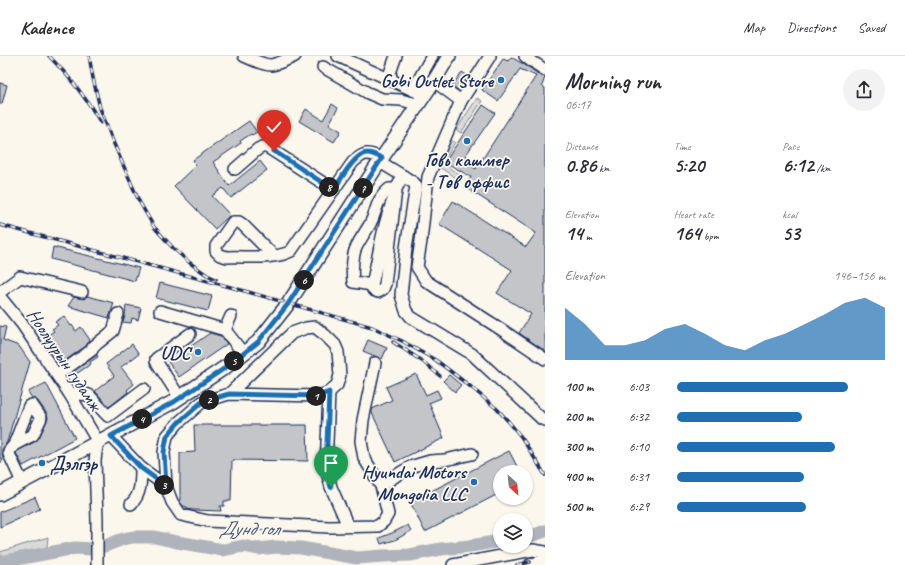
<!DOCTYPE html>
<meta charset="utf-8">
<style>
:root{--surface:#fff;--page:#f2f2f3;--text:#2b2b33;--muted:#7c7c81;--line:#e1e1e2;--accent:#1f6fb2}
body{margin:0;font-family:Caveat,sans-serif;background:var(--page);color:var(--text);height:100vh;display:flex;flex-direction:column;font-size:15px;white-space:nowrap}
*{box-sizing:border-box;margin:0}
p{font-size:13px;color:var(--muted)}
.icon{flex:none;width:22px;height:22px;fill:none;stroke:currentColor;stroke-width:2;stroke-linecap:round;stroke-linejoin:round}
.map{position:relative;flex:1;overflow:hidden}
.sheet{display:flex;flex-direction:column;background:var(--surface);width:360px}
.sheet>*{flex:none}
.needle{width:26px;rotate:153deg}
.controls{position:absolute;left:493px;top:409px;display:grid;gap:8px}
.controls a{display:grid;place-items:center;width:40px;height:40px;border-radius:50%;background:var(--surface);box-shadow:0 1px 3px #0004;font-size:20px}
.pin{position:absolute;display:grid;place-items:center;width:34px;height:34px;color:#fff;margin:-41px -17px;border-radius:50% 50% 50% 0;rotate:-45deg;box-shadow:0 0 4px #0007}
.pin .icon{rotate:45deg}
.km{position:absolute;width:20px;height:20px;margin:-10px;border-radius:50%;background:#222;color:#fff;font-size:11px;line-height:20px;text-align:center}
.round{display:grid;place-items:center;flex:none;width:42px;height:42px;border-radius:21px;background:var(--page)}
.head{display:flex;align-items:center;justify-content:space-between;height:68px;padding:0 20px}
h1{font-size:22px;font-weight:700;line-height:30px}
.stats{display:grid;grid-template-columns:repeat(3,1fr);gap:6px;height:68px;padding:4px 20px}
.stats div{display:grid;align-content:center}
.stats b{font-size:20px;font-weight:700}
.stats small{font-size:11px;font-weight:400}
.stats p{font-size:11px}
.chart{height:112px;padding:8px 20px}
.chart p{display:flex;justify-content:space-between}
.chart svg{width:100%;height:72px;margin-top:4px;fill:var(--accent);opacity:.7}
ul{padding:0 20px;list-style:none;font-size:13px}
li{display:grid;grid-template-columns:64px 48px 1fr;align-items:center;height:30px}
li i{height:10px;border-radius:5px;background:var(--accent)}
header{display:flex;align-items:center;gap:24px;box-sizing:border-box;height:56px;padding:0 20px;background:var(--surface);border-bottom:1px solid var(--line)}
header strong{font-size:19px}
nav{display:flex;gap:22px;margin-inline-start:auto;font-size:14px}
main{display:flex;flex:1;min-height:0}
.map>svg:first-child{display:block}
.green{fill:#dadad7;stroke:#7a849a}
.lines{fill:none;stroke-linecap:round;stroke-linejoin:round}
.river{stroke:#afb3bb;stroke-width:13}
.building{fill:#c3c5c9;stroke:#1b2f5e}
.minor-casing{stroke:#1b2f5e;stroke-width:14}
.major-casing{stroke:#1b2f5e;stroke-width:16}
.minor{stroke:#fbf7ec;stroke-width:11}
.major{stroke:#fbf7ec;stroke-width:13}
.rail-casing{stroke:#1b2f5e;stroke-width:3.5}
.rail{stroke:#fbf7ec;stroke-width:2;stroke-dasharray:6;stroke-linecap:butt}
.route-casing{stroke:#fff;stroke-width:8}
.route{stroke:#1f6fb2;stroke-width:5}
.poi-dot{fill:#1f6fb2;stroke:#fbf7ec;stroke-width:1.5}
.labels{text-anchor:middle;stroke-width:3.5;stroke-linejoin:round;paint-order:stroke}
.poi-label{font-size:19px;font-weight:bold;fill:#1b2f5e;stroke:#fbf7ec;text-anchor:end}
.street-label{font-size:19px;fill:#1b2f5e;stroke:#fbf7ec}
.water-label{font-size:20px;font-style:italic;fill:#47577a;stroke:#fbf7ec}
</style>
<header>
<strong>Kadence</strong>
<nav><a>Map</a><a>Directions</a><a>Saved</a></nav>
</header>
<main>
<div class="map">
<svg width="545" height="509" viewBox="0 0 545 509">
<rect width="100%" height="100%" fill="#fbf7ec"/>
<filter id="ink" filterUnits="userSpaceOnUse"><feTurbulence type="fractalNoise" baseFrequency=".025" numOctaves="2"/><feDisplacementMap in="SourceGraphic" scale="8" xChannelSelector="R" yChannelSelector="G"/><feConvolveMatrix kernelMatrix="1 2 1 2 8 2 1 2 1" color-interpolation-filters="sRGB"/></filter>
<g filter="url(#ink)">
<g class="green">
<polygon points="477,42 482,45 461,77 456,74"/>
<polygon points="450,84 455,86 443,107 459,119 456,122 439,111 437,105"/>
<polygon points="48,481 47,491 18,500 0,503 0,496"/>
</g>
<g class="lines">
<g class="river">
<polyline points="526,482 545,475"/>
<polyline points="0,506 38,499 75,492 92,493 105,490 123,483 133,481 155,481 177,486 223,494 243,490 258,493 276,491 301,492 357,502 383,500 410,499 441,493 470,490 500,485"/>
</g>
</g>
<g class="building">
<polygon points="511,1 530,12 541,20 545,21 542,30 545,32 545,295 519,277 531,258 497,237 512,214 439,168 453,145 526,191 536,177 465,131 471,121 445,106 483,49 495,57 465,100 469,102 466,107 476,113 536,20 520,13 498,45 482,34 503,3 508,5"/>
<polygon points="462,16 468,20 458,34 452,30"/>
<polygon points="0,27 7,29 2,48 0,48"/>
<polygon points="332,48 338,52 329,68 341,75 334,86 299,65 306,53 323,64"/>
<polygon points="249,65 257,76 252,79 251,78 240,85 241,87 213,106 229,130 260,105 267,114 231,142 223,132 212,140 230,159 215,173 174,130 196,109 193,104"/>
<polygon points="53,191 139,212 135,225 51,203"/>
<polygon points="160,227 212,240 208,255 156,242"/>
<polygon points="87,240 114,247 109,262 68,250 74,241 84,243"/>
<polygon points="126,249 141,252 138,264 132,262 131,267 123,266 125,260"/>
<polygon points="64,260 71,270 72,269 76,275 81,271 90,284 86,290 63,306 45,281 54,275 52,273 58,269 55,266"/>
<polygon points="0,270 6,271 3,284 19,290 30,306 7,386 4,391 2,394 3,402 2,406 0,406"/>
<polygon points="210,277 221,280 227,288 179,321 168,306"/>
<polygon points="368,284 387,292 382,303 363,295"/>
<polygon points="132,288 139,298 121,311 134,328 127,334 128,336 109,351 95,335 114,320 106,308"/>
<polygon points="97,299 98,301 90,306 91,308 73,320 71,317"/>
<polygon points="416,318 426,339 437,334 441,342 429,347 444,382 395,406 372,357 372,353 392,344 386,331"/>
<polygon points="449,319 461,329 455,336 443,325"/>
<polygon points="46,327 75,382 23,410 16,397 18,395 36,385 39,382 48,362 47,358 38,345 35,343 32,342 28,336"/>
<polygon points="194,369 307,369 308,405 232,404 231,445 224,445 224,450 220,450 221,455 193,454 187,453 187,451 183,450 180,446 180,397 195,396"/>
<polygon points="509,395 520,416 500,416 500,437 425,476 410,446"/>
<polygon points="35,441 40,453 0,471 0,456"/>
<polygon points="408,469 411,475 395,484 381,488 379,482 392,477"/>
</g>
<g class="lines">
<defs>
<g id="minor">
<path d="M244,0C251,3 263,9 271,9C279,8 288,3 295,0"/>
<polyline points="338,0 424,39"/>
<polyline points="490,0 461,45 428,121 421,185 417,211 426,225 502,274 545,303"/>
<polyline points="525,0 531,5"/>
<polyline points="536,8 545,14"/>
<polyline points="323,11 368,37 382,43 401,44 417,48"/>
<polyline points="392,25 390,17 396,0"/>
<polyline points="434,25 461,45"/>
<polyline points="413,34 432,0"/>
<polyline points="380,106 403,120"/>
<polyline points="235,113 258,93 262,91 267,91 334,134"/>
<path d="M396,137C383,166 379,198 372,229L373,234L378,236L383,233L385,228L396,133L403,120L414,127L416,130L406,192L401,239L406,255L411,261L472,298L542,363L545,364"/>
<path d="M274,200L242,168L239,166H233L216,190V195L220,199L227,201C245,200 275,204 291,195L353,106C366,95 367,97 382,102"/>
<path d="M372,229L353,226C352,216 352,207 354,198C355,189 366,176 370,168C378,153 375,145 389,133H396"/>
<polyline points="0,236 20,221 82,236"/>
<polyline points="0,241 22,268 69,337 98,386 96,396 95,405 97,464 97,509"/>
<polyline points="160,255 225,274 243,297"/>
<polyline points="225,274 231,260"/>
<polyline points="57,319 92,294 93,291 113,275 118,258"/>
<polyline points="329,336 326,412 331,431 348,470"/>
<polyline points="69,337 89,339 105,357 108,360 144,333"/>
<polyline points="180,342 156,305 156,303 190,278"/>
<polyline points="111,380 141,412 166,430 172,446 181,459 208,465 329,471 378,470 384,465 388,458 381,430 364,402 361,385 363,364 375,307"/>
<polyline points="14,389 33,379 41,362 32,349 29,350 14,389 9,395 9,398 22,426"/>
<polyline points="166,430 164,396 167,380 178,367 202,346 229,338 319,340 329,336 337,329 340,319 338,296 335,289 325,279 315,271 306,272 292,277 229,338"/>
<polyline points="381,430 397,419 410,411 430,405 445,404 472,398"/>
<path d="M131,448C141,439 141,425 141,412"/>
<polyline points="453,509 533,494 545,496"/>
<polyline points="530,509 545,504"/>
</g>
<polyline id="major" points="0,438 173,346 227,310 258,286 288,248 382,102 434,25 449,0"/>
</defs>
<use href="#minor" class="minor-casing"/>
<use href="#major" class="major-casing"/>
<use href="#minor" class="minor"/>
<use href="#major" class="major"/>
<defs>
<g id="rail">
<path d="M49,0C69,20 87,43 101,67"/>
<polyline points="89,0 93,22 100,52 114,88 139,145 154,171 173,192 190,207 207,219 216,223"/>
<polyline points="0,169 234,232 372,271 402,285 437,305 471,331 497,353 509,366 522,382 545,419"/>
<polyline points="393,286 422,305 440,320"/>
<polyline points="517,509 530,506"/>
</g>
</defs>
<use href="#rail" class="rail-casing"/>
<use href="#rail" class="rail"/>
</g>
</g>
<g class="lines" filter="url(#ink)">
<defs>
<path id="route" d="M274,95L323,127L334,134C340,124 355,97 367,97C372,97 378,100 382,102L288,248L258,286L228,310L174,346L111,380L141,412L166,430L164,396L167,380L178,367L202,346L229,338L318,340L329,336L326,412L331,431"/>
</defs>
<use href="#route" class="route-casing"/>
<use href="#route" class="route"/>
</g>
<g class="poi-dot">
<circle cx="501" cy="24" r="4"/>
<circle cx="467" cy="85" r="4"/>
<circle cx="198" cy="296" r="4"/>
<circle cx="42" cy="407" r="4"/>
<circle cx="474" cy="426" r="4"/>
</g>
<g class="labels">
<g class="poi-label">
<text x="493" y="31">Gobi Outlet Store</text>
<text x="467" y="110" text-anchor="middle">Говь кашмер<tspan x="467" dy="22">- Төв оффис</tspan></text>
<text x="190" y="303">UDC</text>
<text x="50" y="414" text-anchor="start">Дэлгэр</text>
<text x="466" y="422">Hyundai Motors<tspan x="466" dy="22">Mongolia LLC</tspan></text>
</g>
<g class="street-label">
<text transform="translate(65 303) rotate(56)" y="7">Ноолуурын гудамж</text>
</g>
<g class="water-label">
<text x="249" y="479">Дунд гол</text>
</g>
</g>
</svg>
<div class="controls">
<a><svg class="needle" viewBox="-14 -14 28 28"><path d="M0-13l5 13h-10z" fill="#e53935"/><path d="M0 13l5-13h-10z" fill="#7c7c81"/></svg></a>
<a><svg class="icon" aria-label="layers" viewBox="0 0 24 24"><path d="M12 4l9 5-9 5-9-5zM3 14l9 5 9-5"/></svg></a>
</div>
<div class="pin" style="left:331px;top:431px;background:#1e9e55"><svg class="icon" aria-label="arrive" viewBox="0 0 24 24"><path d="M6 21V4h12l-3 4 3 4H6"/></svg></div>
<div class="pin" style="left:274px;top:95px;background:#d93025"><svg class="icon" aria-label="check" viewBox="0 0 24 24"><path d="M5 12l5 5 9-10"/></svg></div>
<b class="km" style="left:316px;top:340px">1</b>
<b class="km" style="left:209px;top:344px">2</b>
<b class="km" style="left:164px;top:429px">3</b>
<b class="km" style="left:142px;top:363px">4</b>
<b class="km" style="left:234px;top:305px">5</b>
<b class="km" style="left:304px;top:224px">6</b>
<b class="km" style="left:363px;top:132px">7</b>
<b class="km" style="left:329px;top:131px">8</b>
</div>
<section class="sheet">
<div class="head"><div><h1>Morning run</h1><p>06:17</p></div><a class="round"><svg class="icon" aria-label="share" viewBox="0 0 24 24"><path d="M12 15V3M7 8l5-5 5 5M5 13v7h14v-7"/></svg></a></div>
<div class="stats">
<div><p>Distance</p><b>0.86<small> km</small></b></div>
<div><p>Time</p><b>5:20</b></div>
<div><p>Pace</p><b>6:12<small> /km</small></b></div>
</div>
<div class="stats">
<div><p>Elevation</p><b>14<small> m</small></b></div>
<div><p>Heart rate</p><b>164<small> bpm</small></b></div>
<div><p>kcal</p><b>53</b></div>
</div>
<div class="chart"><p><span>Elevation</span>146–156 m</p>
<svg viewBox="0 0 160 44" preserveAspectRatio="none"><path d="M0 44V12L10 22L20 35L30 35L40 32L50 25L60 22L70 28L80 35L90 38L100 32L110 28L120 22L130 16L140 9L150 6L160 12V44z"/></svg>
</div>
<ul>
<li><b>100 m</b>6:03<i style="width:82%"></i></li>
<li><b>200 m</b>6:32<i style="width:60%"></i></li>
<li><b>300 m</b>6:10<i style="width:76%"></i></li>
<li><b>400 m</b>6:31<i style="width:61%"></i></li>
<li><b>500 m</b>6:29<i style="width:62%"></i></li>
</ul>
</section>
</main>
